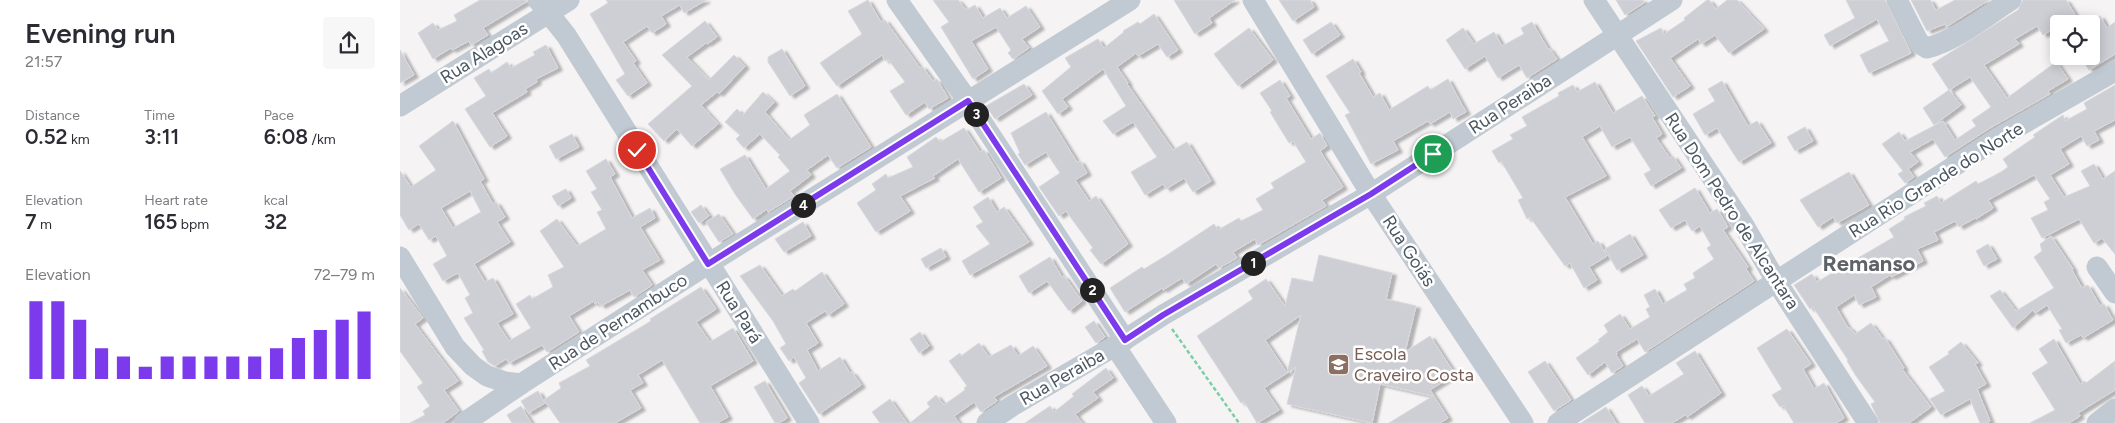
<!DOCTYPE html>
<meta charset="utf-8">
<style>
:root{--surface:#fff;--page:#f7f7f7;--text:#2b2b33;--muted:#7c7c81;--accent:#7c3aed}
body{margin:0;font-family:Figtree,sans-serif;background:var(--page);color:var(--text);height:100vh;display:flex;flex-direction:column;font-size:19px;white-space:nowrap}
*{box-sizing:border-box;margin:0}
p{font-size:16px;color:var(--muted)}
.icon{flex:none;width:28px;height:28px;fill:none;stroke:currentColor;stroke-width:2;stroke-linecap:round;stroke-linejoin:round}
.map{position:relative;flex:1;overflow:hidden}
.side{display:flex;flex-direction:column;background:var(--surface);width:400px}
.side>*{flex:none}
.controls{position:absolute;left:1650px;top:15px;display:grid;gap:10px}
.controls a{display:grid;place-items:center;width:50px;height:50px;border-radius:5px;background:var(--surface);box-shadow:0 2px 12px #0003;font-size:25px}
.pin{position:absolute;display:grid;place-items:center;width:42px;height:42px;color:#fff;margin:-21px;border:2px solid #fff;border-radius:50%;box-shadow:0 1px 5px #0007}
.km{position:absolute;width:25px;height:25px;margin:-12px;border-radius:50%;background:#222;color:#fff;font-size:14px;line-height:25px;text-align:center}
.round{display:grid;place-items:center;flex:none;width:52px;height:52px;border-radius:5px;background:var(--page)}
.head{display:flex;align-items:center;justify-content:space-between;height:85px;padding:0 25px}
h1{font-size:28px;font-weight:600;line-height:38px}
.figures{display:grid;grid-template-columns:repeat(3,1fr);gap:8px;height:85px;padding:5px 25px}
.figures div{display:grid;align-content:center}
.figures b{font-size:21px;font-weight:600}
.figures small{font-size:14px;font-weight:400}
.figures p{font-size:14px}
.chart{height:140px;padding:10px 25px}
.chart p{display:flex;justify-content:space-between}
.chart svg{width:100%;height:90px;margin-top:5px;stroke:var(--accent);stroke-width:6}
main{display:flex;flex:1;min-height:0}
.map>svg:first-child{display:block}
.building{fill:#cdcfd5;stroke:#d7d9de;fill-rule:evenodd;filter:url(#shadow)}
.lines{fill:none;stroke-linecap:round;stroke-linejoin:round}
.path{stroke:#7ad0a6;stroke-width:2.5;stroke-dasharray:4 2.5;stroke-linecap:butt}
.minor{stroke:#c1cad2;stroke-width:21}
.route-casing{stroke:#fff;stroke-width:10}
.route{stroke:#7c3aed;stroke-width:6}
.labels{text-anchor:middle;stroke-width:5;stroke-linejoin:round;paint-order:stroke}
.street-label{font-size:18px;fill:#4a5661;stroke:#fff}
.education-label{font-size:18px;fill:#785e54;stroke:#fff;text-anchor:start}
.district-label{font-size:22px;font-weight:bold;fill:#5f6368;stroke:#fff}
</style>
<main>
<section class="side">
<div class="head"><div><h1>Evening run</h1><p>21:57</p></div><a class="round"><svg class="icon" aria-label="share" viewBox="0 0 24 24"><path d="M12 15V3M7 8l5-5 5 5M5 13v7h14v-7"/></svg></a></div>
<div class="figures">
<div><p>Distance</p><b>0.52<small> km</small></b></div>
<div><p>Time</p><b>3:11</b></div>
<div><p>Pace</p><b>6:08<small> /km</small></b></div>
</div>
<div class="figures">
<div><p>Elevation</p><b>7<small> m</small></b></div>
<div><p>Heart rate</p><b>165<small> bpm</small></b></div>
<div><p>kcal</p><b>32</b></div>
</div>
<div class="chart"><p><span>Elevation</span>72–79 m</p>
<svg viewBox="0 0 160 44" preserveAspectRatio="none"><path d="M5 44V6M15 44V6M25 44V15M35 44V29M45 44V33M55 44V38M65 44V33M75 44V33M85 44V33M95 44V33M105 44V33M115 44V29M125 44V24M135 44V20M145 44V15M155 44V11"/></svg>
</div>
</section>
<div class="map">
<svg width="1715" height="423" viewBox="0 0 1715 423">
<defs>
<filter id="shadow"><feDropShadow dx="4.5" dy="2.5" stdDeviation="1" flood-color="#0004"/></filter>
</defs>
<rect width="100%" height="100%" fill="#f5f3f3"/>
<g class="building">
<polygon points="80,0 126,0 126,2 83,28 88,35 71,45 69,41 52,50 51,48 33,59 18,33 33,23 38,30 57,21 54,15"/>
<polygon points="206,0 306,0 284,13 280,5 261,16 266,24 252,33 247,26 223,42 236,61 233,63 247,83 228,96 216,80 225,74 190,14 208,3"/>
<polygon points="468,0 481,22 485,20 520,68 522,66 533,81 537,79 548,98 529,109 525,102 506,115 490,91 505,82 488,59 485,61 482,55 437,86 420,63 462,34 448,11"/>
<polygon points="533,0 558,0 566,10 575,5 583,18 600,8 607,18 626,6 640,27 622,39 629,48 613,59 608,53 611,50 596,27 571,41 588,69 573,79 541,27 549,22"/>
<polygon points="774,0 835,0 809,18 812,23 795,34"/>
<polygon points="879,0 910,0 914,7 893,21"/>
<polygon points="1216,0 1243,0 1244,3 1225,15"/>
<polygon points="1307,0 1309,0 1316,9 1327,0 1337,0 1364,29 1329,53 1315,35 1301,44 1298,39 1270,58 1290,86 1273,97 1236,41 1261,28 1264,34 1285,20 1284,18"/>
<polygon points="1446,0 1485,0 1511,53 1469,73 1460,55 1489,41 1477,19 1430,46 1424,35 1455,18"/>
<polygon points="1511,0 1530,0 1536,10 1555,0 1589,0 1546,27 1545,24 1527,31"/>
<polygon points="1623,0 1666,0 1681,24 1659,24 1659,26 1643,35 1637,26 1615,39 1619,44 1584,65 1607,98 1656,62 1668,79 1648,91 1650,94 1590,128 1545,157 1533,139 1510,152 1518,162 1508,169 1514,177 1505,183 1498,174 1503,171 1482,144 1499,132 1505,141 1543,121 1555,140 1576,126 1572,120 1591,107 1570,77 1549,90 1532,64 1618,10"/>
<polygon points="754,14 778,50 767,57 758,44 738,56 736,53 717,67 728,83 727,84 773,150 787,142 811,181 793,192 784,178 766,189 763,184 745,195 731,172 757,157 733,122 713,134 703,121 726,106 703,69 662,99 668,107 658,114 642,91 671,67 665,58 698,39 704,48 724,32 723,31 738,22 740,24"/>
<polygon points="1700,16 1707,28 1715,22 1715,54 1689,70 1680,56 1691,56 1691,22"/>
<polygon points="305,21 317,37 307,44 306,43 287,57 309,80 334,55 345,66 319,94 317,92 301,105 318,124 292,146 277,129 264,141 248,124 292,86 262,55"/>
<polygon points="931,22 940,35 912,54 903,40"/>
<polygon points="1132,22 1148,49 1149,48 1157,59 1127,78 1119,65 1098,78 1085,56 1065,69 1046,40 1063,28 1074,44 1094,32 1102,46 1124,34 1121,28"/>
<polygon points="849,28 873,60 838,86 814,54"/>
<polygon points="146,45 158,68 136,79 137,82 125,89 127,92 92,113 107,136 90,147 65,109 86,96 74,78 89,69 91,73 107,62 111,68 135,55 133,52"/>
<polygon points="382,49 405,86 390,96 368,62 368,57"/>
<polygon points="0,50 14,75 0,83"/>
<polygon points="953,59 961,72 959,73 973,97 980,93 989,110 1028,86 1030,90 1048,79 1066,112 1053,119 1050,112 1030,124 1028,121 993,141 998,150 971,164 945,115 950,113 926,76"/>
<polygon points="880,80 890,96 886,98 911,139 920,133 927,146 920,151 943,187 922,200 926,206 858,245 855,239 833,252 837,258 819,268 816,264 786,284 782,278 763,290 762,288 725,312 710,288 742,267 744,269 767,255 814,224 818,230 839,218 841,221 863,210 856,199 874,188 871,183 906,162 893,141 889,143 870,112 872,111 860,93"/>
<polygon points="1322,81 1348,126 1357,121 1371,143 1339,162 1317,128 1305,135 1293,114 1315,101 1308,89"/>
<polygon points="1195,82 1213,113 1242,96 1255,116 1252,117 1262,134 1256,138 1270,158 1273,156 1281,168 1251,186 1244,174 1251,170 1230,137 1212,147 1200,126 1182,137 1206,176 1165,197 1193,244 1198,241 1207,256 1189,267 1197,280 1184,288 1170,263 1165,266 1130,217 1127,219 1118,200 1123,198 1101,161 1099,163 1092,151 1113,139 1110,135 1127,126 1122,117 1159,96 1158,93 1173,85 1177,92"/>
<polygon points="624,84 632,95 595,119 586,106"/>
<polygon points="1715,85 1715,120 1694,131 1699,140 1687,146 1681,136 1660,149 1669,164 1650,175 1664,197 1690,186 1681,171 1694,164 1703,179 1715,171 1715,254 1702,238 1694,243 1679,219 1642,238 1631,218 1648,210 1644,202 1650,199 1634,175 1588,200 1593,208 1576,219 1575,218 1559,227 1555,221 1534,232 1538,240 1517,249 1523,261 1491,277 1490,275 1471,287 1476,297 1459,305 1454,295 1436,307 1448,328 1449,327 1455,334 1471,323 1483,339 1485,338 1504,368 1502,369 1531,407 1509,423 1480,423 1471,404 1475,402 1456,376 1447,361 1448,360 1413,307 1410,309 1394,285 1412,274 1417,282 1494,237 1489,229 1505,219 1504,217 1526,206 1524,203 1537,196 1541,203 1576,181 1578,184 1601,172 1608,167 1603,159 1635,137 1633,135 1663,115 1665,121 1687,109 1684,103"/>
<polygon points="1549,90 1561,105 1534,125 1523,108"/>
<polygon points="363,92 374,102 365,112 389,140 410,125 404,115 437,94 471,147 437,168 428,155 407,170 411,175 390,191 394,196 368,212 367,209 353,219 335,194 320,169 345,155 366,189 390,171 378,157 380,155 360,134 344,148 336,139 340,135 325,122 337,109 343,115"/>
<polygon points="646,112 677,162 680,161 687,173 675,180 689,201 696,196 728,244 701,264 690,250 693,248 666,211 659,216 639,187 660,173 646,152 625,165 618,154 620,153 611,133"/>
<path d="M53,121L84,179L80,181L93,204L96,202L105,217L97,222L110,242L74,264L85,282L93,278L113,314L97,323L109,341L131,328L116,304L130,295L132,299L153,287L148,275L164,267L140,231L157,219L177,246L206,229L197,212L202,210L191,192L197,189L186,171L206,159L215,174L210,177L232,218L250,208L255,218L240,227L260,260L242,270L252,285L234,297L230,290L201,306L198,302L195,304L194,301L169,316L179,332L147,352L142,345L109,363L106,359L95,366L88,362L82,351L84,350L64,318L73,313L65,298L70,295L58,273L43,281L33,264L47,256L36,236L29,240L19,224L9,230L0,215V171L11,187L36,170L19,146ZM70,191L81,212L53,228L41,208Z"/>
<polygon points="1405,127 1413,141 1395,151 1387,137"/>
<polygon points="564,128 580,152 584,150 601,178 579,192 558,159 533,176 535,178 500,196 510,211 476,232 457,203 476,190 472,184 486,174 488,178 513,167 507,157 536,137 540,142"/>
<polygon points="172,134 179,147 156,159 149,146"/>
<polygon points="1449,172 1469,205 1437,223 1433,217 1418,227 1400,200"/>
<polygon points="1295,188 1310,213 1317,209 1328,227 1323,230 1348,267 1346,269 1354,281 1245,352 1237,339 1216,352 1217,354 1216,355 1223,366 1212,373 1205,362 1188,375 1176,358 1200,341 1198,340 1208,332 1204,325 1220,314 1230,329 1250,317 1246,309 1250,307 1244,295 1255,289 1263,304 1287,290 1284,284 1295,278 1293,273 1314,259 1307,248 1311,245 1300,226 1292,231 1285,220 1271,228 1259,210"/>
<polygon points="166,189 171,198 158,206 152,196"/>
<polygon points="588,197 597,212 604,207 629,242 570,275 562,261 590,244 576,226 583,222 573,207"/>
<polygon points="301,205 309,216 299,223 291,212"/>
<polygon points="319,214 333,234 319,242 306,222"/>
<polygon points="403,222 411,236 384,252 375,239"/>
<polygon points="1230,234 1243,255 1217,270 1205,249"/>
<polygon points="1651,236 1673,269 1672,270 1682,288 1688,285 1700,306 1704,304 1713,320 1683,338 1681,335 1666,343 1659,330 1662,329 1647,305 1635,313 1633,310 1613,328 1590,296 1600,290 1616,311 1654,288 1634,257 1642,251 1640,244"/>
<polygon points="1588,244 1597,259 1584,266 1576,251"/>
<polygon points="541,248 546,257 526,268 521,259"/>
<polygon points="919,255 992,273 986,299 1016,306 1005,352 1030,336 1055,374 1030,390 1048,418 1040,423 989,423 1033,396 980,384 972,423 887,404 896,367 887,373 901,315 865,340 887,373 864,388 879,410 857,423 844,401 841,403 797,336 853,299 848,291 866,279 885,306 892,278 913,282"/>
<polygon points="650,257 662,277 664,276 682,301 669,311 647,281 629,293 619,276"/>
<polygon points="360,265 382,296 393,289 395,291 422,272 444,304 428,315 425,311 406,323 418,343 407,350 418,371 440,357 450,373 452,372 461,385 419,414 399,383 406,378 394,357 389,361 380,348 386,344 373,321 340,276"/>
<polygon points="301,287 316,309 296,322 310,342 333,328 353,361 310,386 328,417 317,423 300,423 262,360 238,375 243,383 230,390 241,408 215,423 160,423 144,400 161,388 159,383 190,366 186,360 251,321 250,319"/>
<polygon points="0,288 23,318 15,324 58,381 44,390 59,411 43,423 10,423 25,415 23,411 30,406 17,387 23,383 0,351"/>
<polygon points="694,321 705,337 696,343 685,327"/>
<polygon points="1387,329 1411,364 1403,369 1414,389 1424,383 1444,418 1436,423 1394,423 1383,405 1380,407 1372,395 1382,389 1357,348"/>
<polygon points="520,332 529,346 519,353 510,339"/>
<polygon points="1654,339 1680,384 1685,381 1686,383 1715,361 1715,390 1678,413 1680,416 1669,423 1630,423 1655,410 1632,373 1648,363 1639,349"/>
<polygon points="1561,342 1578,363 1575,364 1586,384 1577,389 1590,421 1587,423 1580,423 1570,399 1541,415 1530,399 1545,391 1529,367 1549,354 1548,352"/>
<polygon points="579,343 589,357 611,345 618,356 633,346 647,366 594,397 597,401 581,412 574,402 554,416 559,423 510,423 530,407 527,403 536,395 544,405 565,390 564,388 567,386 549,361 560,353 561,356"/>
<polygon points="1295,351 1321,393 1287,417 1285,415 1272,423 1245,423 1228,395 1242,386 1249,396 1284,374 1276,363"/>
<polygon points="1145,361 1171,400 1154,411 1128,372"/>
<polygon points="706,368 713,378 693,392 698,398 675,414 682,423 625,423 650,406 654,412 674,396 672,394"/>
<polygon points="365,381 387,418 379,423 375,423 354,387"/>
<polygon points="138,391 145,403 128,413 121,401"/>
<polygon points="490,399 507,423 480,423 472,412"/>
<polygon points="121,406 131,423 112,423 107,415"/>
<polygon points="1206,407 1216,423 1181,423 1184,421"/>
</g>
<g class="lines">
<polyline class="path" points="772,329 839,423"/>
<g class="minor">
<polyline points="138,0 166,35 409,423"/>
<polyline points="497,0 568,101 725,340"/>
<polyline points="853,0 971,194 1123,423"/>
<polyline points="1194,0 1343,224 1376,281 1468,423"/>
<path d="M1497,0L1519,43L1527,48C1553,42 1588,15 1611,0"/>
<polyline points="0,106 169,0"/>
<polyline points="0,257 55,347 73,366 87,376 105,382 121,384"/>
<polyline points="1697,267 1715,293"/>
<polyline points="715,346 766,423"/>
<polyline points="64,423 121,384 308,264 730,0"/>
<polyline points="587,423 612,406 715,346 763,315 971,194 1272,0"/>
<polyline points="1158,423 1596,139 1715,71"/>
<polyline points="1697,423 1715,409"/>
</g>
</g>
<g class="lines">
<defs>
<polyline id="route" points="237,150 308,264 568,101 725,340 763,315 971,194 1033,154"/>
</defs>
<use href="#route" class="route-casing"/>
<use href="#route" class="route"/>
</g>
<defs>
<symbol id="school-square" viewBox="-11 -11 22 22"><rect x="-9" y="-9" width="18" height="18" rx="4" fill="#8d6e63" stroke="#fff"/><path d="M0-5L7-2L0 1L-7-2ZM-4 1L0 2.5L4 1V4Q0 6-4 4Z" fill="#fff"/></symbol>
</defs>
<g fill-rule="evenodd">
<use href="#school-square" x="926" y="352" width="25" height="25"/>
</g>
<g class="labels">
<g class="street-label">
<text transform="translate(84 53) rotate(-32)" y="6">Rua Alagoas</text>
<text transform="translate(1110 104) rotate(-33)" y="6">Rua Peraiba</text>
<text transform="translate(1536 180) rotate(-32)" y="6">Rua Rio Grande do Norte</text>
<text transform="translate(1332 211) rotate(57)" y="6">Rua Dom Pedro de Alcantara</text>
<text transform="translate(1009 251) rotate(57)" y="6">Rua Goiás</text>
<text transform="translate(339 312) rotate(58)" y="6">Rua Pará</text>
<text transform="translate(218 322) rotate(-33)" y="6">Rua de Pernambuco</text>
<text transform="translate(662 377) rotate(-30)" y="6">Rua Peraiba</text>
</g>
<g class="education-label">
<text x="954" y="360">Escola<tspan x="954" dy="21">Craveiro Costa</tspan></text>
</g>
<g class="district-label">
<text x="1469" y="271">Remanso</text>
</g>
</g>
</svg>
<div class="controls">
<a><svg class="icon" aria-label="locate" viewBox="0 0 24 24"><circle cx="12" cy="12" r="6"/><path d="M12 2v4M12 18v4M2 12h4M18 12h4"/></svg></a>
</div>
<div class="pin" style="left:1033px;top:154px;background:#1e9e55"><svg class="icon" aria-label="arrive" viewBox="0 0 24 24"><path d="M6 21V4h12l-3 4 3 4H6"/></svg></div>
<div class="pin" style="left:237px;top:150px;background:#d93025"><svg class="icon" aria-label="check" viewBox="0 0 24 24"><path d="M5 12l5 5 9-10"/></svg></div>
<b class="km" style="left:853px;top:263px">1</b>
<b class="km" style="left:692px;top:290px">2</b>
<b class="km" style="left:576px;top:114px">3</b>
<b class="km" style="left:403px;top:205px">4</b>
</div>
</main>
